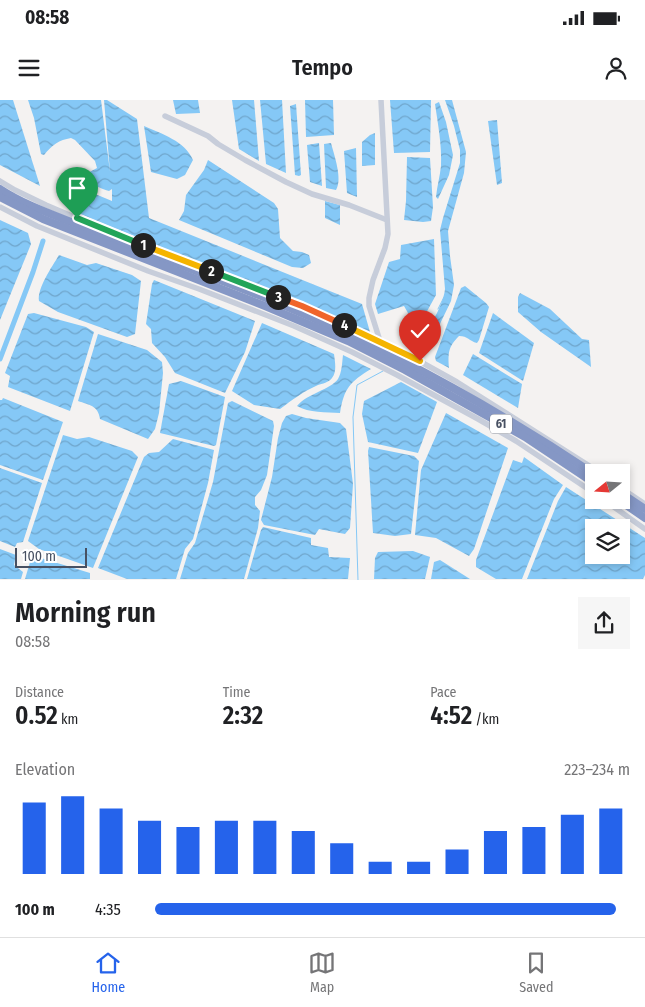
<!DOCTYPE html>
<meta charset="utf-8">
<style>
:root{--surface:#fff;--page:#f6f6f6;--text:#202124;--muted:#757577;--line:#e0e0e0;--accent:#2563eb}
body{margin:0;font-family:"Fira Sans Condensed",sans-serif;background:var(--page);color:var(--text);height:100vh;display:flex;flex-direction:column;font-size:19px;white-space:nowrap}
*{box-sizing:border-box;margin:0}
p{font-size:16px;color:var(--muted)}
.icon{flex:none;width:28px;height:28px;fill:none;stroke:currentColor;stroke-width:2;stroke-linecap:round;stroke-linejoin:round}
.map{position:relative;height:480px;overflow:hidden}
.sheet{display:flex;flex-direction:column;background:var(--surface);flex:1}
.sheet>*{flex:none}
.needle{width:32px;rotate:252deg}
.tools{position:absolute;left:585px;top:364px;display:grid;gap:10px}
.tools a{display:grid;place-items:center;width:45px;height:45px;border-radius:0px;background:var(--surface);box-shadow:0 2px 8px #0003;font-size:25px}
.scale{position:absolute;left:15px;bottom:12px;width:72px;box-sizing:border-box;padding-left:5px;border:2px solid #475062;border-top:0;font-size:14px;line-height:18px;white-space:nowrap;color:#475062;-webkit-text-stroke:4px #fff;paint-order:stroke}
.pin{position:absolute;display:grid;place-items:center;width:42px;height:42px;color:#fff;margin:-51px -21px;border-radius:50% 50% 50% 0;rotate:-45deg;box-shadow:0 0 5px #0007}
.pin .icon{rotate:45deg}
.km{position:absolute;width:25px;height:25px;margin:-12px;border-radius:50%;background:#222;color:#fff;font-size:14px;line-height:25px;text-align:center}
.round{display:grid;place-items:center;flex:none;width:52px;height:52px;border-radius:0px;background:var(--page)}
.overview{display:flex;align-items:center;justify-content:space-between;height:85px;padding:0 15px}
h1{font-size:28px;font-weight:600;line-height:38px}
.figures{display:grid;grid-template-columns:repeat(3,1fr);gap:8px;height:85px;padding:5px 15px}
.figures div{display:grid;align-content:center}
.figures b{font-size:25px;font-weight:600}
.figures small{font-size:14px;font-weight:400}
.figures p{font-size:14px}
.chart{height:140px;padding:10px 15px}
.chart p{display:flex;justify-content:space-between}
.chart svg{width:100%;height:90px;margin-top:5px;stroke:var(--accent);stroke-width:6}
ul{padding:0 15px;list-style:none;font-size:16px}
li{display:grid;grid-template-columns:80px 60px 1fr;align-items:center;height:38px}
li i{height:12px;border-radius:6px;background:var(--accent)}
.status{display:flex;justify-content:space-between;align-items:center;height:35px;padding:0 25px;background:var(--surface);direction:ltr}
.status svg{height:14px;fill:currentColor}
header{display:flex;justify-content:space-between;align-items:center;height:65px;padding:0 15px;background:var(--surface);font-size:22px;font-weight:600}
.dock{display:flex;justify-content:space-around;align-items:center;height:70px;border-top:1px solid var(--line);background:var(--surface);font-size:14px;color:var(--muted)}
.dock a{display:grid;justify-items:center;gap:2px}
.dock .current{color:var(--accent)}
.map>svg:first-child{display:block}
.water{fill:url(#water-waves);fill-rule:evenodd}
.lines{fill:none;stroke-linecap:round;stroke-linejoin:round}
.stream{stroke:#85c8f6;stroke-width:1}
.canal{stroke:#85c8f6;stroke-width:5}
.minor{stroke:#c7cdda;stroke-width:5.5}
.highway{stroke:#8597c5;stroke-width:8}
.split-1-casing{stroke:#fff;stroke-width:10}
.split-2-casing{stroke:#fff;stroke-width:10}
.split-3-casing{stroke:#fff;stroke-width:10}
.split-4-casing{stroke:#fff;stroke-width:10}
.split-5-casing{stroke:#fff;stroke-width:10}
.split-1{stroke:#22a559;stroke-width:6}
.split-2{stroke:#f5b400;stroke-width:6}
.split-3{stroke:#22a559;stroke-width:6}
.split-4{stroke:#f0652b;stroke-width:6}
.split-5{stroke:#f5b400;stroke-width:6}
.labels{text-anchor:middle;stroke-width:4.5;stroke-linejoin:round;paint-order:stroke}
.shield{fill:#fff;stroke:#7e8491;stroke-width:1}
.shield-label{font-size:12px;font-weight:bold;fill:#475062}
</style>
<div class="status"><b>08:58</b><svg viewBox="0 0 49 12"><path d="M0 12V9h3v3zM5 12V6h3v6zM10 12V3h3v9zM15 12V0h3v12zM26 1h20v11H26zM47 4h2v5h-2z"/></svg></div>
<header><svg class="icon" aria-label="menu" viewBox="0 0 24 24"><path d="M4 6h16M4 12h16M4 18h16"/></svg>Tempo<svg class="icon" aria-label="person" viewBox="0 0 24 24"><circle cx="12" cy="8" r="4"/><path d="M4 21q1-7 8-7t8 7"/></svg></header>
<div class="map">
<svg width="645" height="480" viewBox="0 0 645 480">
<defs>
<pattern id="water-waves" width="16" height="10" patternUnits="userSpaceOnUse" patternTransform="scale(1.25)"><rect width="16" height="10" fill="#85c8f6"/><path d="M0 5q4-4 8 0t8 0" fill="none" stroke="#6fa5cb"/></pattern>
</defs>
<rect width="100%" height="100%" fill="#f4f2f1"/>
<g class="water">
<polygon points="0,0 13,0 40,86 0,65"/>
<path d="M28,0H101L110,72L104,0H107L137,19L149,118L362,204L370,232L77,113L88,91L112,101V89L109,91C100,89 91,82 81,82L80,80L82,76L97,68L95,61L75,40L71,38C59,40 52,45 44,55L41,54L34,18Z"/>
<polygon points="173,0 198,0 200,13 176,14"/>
<polygon points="232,0 254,0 259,61 239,49"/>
<polygon points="260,0 282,0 286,73 266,64"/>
<polygon points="305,0 333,0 334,35 306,37"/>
<polygon points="390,0 431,0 430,52 394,53"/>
<path d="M445,0H452L466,52L464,73L448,131L450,156L454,185L451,201L425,255L413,249C425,235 443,208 445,189L440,130L443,118L460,63V50L454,26Z"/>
<path d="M439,2L446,22L453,55L449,75L438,99L436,97C437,86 440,76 441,66C442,45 438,25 435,4Z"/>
<polygon points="296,4 301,75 299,76 295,75 290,6"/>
<polygon points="497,20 502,83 497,85 488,21"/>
<path d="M144,26C162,34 185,41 193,60L185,75L177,79L151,72Z"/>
<polygon points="375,33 375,65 362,66 362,42 370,35"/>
<polygon points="319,43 322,86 310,82 307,45"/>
<path d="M331,43C334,55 343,79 336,90L326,88L324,44Z"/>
<polygon points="356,48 357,97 347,93 344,51"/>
<polygon points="407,57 430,58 433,107 431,121 423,122 404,120 406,101"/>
<polygon points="208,60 274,103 278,109 280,138 293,151 302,152 309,155 311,163 303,168 292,167 179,120 184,111 186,95 204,70"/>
<polygon points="325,101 340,105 340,125 325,118"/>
<polygon points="0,120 28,133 31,144 0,220"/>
<polygon points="434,139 436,195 410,242 403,240 408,213 404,206 378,214 375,204 389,162 400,159 401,145"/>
<path d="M59,155L87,165L96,163L132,175L141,181L135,234L127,237L58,212L39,201C37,188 52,167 59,155Z"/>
<polygon points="154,180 255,221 245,252 225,293 175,273 165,257 152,243 151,229 146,224 152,184"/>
<path d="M465,186L486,203L489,207L479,240L477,243C469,241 468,236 459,236C448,247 448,253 449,268L436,261L435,257L461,188Z"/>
<polygon points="520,193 550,209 582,239 589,240 591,267 541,232 518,212 518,197"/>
<polygon points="34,213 86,227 94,232 70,311 8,287 10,276 5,273 28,214"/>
<polygon points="493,213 534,243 523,281 479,253"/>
<path d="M262,223L334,254C335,262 337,272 332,278C329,282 322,284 318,285C304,291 292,300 280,309L254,305L232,291Z"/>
<path d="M98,234L147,250L162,262L163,273L159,313L155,329L148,339L100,319C98,305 89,305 78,301Z"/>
<polygon points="473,254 522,284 518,308 463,275"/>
<path d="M343,255L371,269C350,282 344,288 340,313C326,312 309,313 297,306C308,293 330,290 338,279C342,272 342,263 343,255Z"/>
<polygon points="181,281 225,297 216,345 214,346 160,333 169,284"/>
<polygon points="401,282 437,302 418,353 368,342 362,314 364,301"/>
<polygon points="3,298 63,322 43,380 0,365 0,300 2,300"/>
<polygon points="232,301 273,321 274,326 267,375 261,390 255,397 255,405 260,411 258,428 244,479 180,479 188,453 195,443 213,382 228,303"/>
<polygon points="446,313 508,348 474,449 469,456 436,438 415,435 421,370"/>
<polygon points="292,314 306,318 340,323 346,329 353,384 350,428 345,434 319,429 315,435 264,425 261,420 272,377 278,338 282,323 286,316"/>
<polygon points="63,335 77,339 89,337 132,351 138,357 93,468 39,449 28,441"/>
<polygon points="173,339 214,350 208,383 193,439 185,449 176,479 127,479 98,468 144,357 149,353 159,352"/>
<polygon points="369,347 414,356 419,361 411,434 395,436 373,433 368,351"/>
<polygon points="524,357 563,385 554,399 522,479 496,479 476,467 476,460 513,360 522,363"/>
<polygon points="0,368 42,383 23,442 17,443 15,447 0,441"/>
<path d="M566,387L645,438V475L643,479H527L558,401ZM594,428H621V455H594Z"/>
<polygon points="263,427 311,438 311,445 328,448 329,457 350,458 348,479 247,479 261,430"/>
<polygon points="0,449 16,455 14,465 23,472 21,479 0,479"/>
<polygon points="413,451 430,457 425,479 374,479 375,458 378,452"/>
<polygon points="41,458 90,473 90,479 25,479 30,462"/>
<polygon points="440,460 470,479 431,479 434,462"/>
</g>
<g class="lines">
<g class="stream">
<polyline points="438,209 444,197"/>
<polyline points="409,254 416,249"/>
<polyline points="358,480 353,317 357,285 383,271"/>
</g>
<polyline class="canal" points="0,259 33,172 43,141"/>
<g class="minor">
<polyline points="165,16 208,36 218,44 245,60 286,82 312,94 349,105 387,120"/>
<polyline points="0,81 15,90 46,105 114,134 302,206 403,252 457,282 599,372"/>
<polyline points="0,107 37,126 148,171 199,189 294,226 352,252 397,275 478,319 516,341 594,393"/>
<polyline points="380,241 369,206 369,198 373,180 385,148 388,134 381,0"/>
<polyline points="621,388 645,404"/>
<polyline points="604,400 645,429"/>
</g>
<g class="highway">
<path d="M0,89C26,106 57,116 86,128C151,155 218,178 283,205C392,251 495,308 594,374"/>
<polyline points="0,97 43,119 265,206 348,241 405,270 525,337 594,383"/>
<polyline points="621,393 645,409"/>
<polyline points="619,400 645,418"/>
</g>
</g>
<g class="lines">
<defs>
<polyline id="split-1" points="77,118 143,145"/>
<polyline id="split-2" points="143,145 211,171"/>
<polyline id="split-3" points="211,171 278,197"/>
<polyline id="split-4" points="278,197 302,206 344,225"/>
<polyline id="split-5" points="344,225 420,261"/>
</defs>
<use href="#split-1" class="split-1-casing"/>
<use href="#split-2" class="split-2-casing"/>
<use href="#split-3" class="split-3-casing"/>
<use href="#split-4" class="split-4-casing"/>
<use href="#split-5" class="split-5-casing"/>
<use href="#split-1" class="split-1"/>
<use href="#split-2" class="split-2"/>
<use href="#split-3" class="split-3"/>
<use href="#split-4" class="split-4"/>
<use href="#split-5" class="split-5"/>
</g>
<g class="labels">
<rect class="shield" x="490" y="314.5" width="22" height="19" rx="4"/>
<g class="shield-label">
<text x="501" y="328">61</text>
</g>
</g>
</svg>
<div class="tools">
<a><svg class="needle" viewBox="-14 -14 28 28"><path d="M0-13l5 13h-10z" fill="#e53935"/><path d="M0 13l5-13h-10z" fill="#757577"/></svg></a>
<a><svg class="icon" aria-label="layers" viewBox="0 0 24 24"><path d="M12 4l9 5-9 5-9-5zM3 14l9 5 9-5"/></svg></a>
</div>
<div class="scale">100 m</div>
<div class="pin" style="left:77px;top:118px;background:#1e9e55"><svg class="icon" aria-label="arrive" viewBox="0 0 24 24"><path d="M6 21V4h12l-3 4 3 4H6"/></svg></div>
<div class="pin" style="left:420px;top:261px;background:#d93025"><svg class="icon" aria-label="check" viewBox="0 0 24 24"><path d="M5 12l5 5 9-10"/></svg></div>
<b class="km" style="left:143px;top:145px">1</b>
<b class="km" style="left:211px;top:171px">2</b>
<b class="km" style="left:278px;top:197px">3</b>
<b class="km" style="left:344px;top:225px">4</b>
</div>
<section class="sheet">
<div class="overview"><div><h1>Morning run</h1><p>08:58</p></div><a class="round"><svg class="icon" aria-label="share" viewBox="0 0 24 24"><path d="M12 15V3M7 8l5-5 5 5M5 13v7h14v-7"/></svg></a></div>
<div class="figures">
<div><p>Distance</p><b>0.52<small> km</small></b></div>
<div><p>Time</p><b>2:32</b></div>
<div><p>Pace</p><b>4:52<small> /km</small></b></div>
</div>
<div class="chart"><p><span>Elevation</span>223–234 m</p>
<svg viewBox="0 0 160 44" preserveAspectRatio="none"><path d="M5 44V9M15 44V6M25 44V12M35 44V18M45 44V21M55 44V18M65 44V18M75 44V23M85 44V29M95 44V38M105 44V38M115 44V32M125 44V23M135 44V21M145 44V15M155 44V12"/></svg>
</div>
<ul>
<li><b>100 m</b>4:35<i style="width:97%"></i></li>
</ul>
</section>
<nav class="dock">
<a class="current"><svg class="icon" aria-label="home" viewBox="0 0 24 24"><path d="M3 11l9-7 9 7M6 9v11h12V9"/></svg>Home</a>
<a><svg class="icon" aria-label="map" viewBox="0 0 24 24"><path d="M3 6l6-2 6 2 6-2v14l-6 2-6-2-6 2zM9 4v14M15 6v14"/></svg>Map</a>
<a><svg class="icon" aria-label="saved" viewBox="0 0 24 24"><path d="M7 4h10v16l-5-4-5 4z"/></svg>Saved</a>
</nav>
